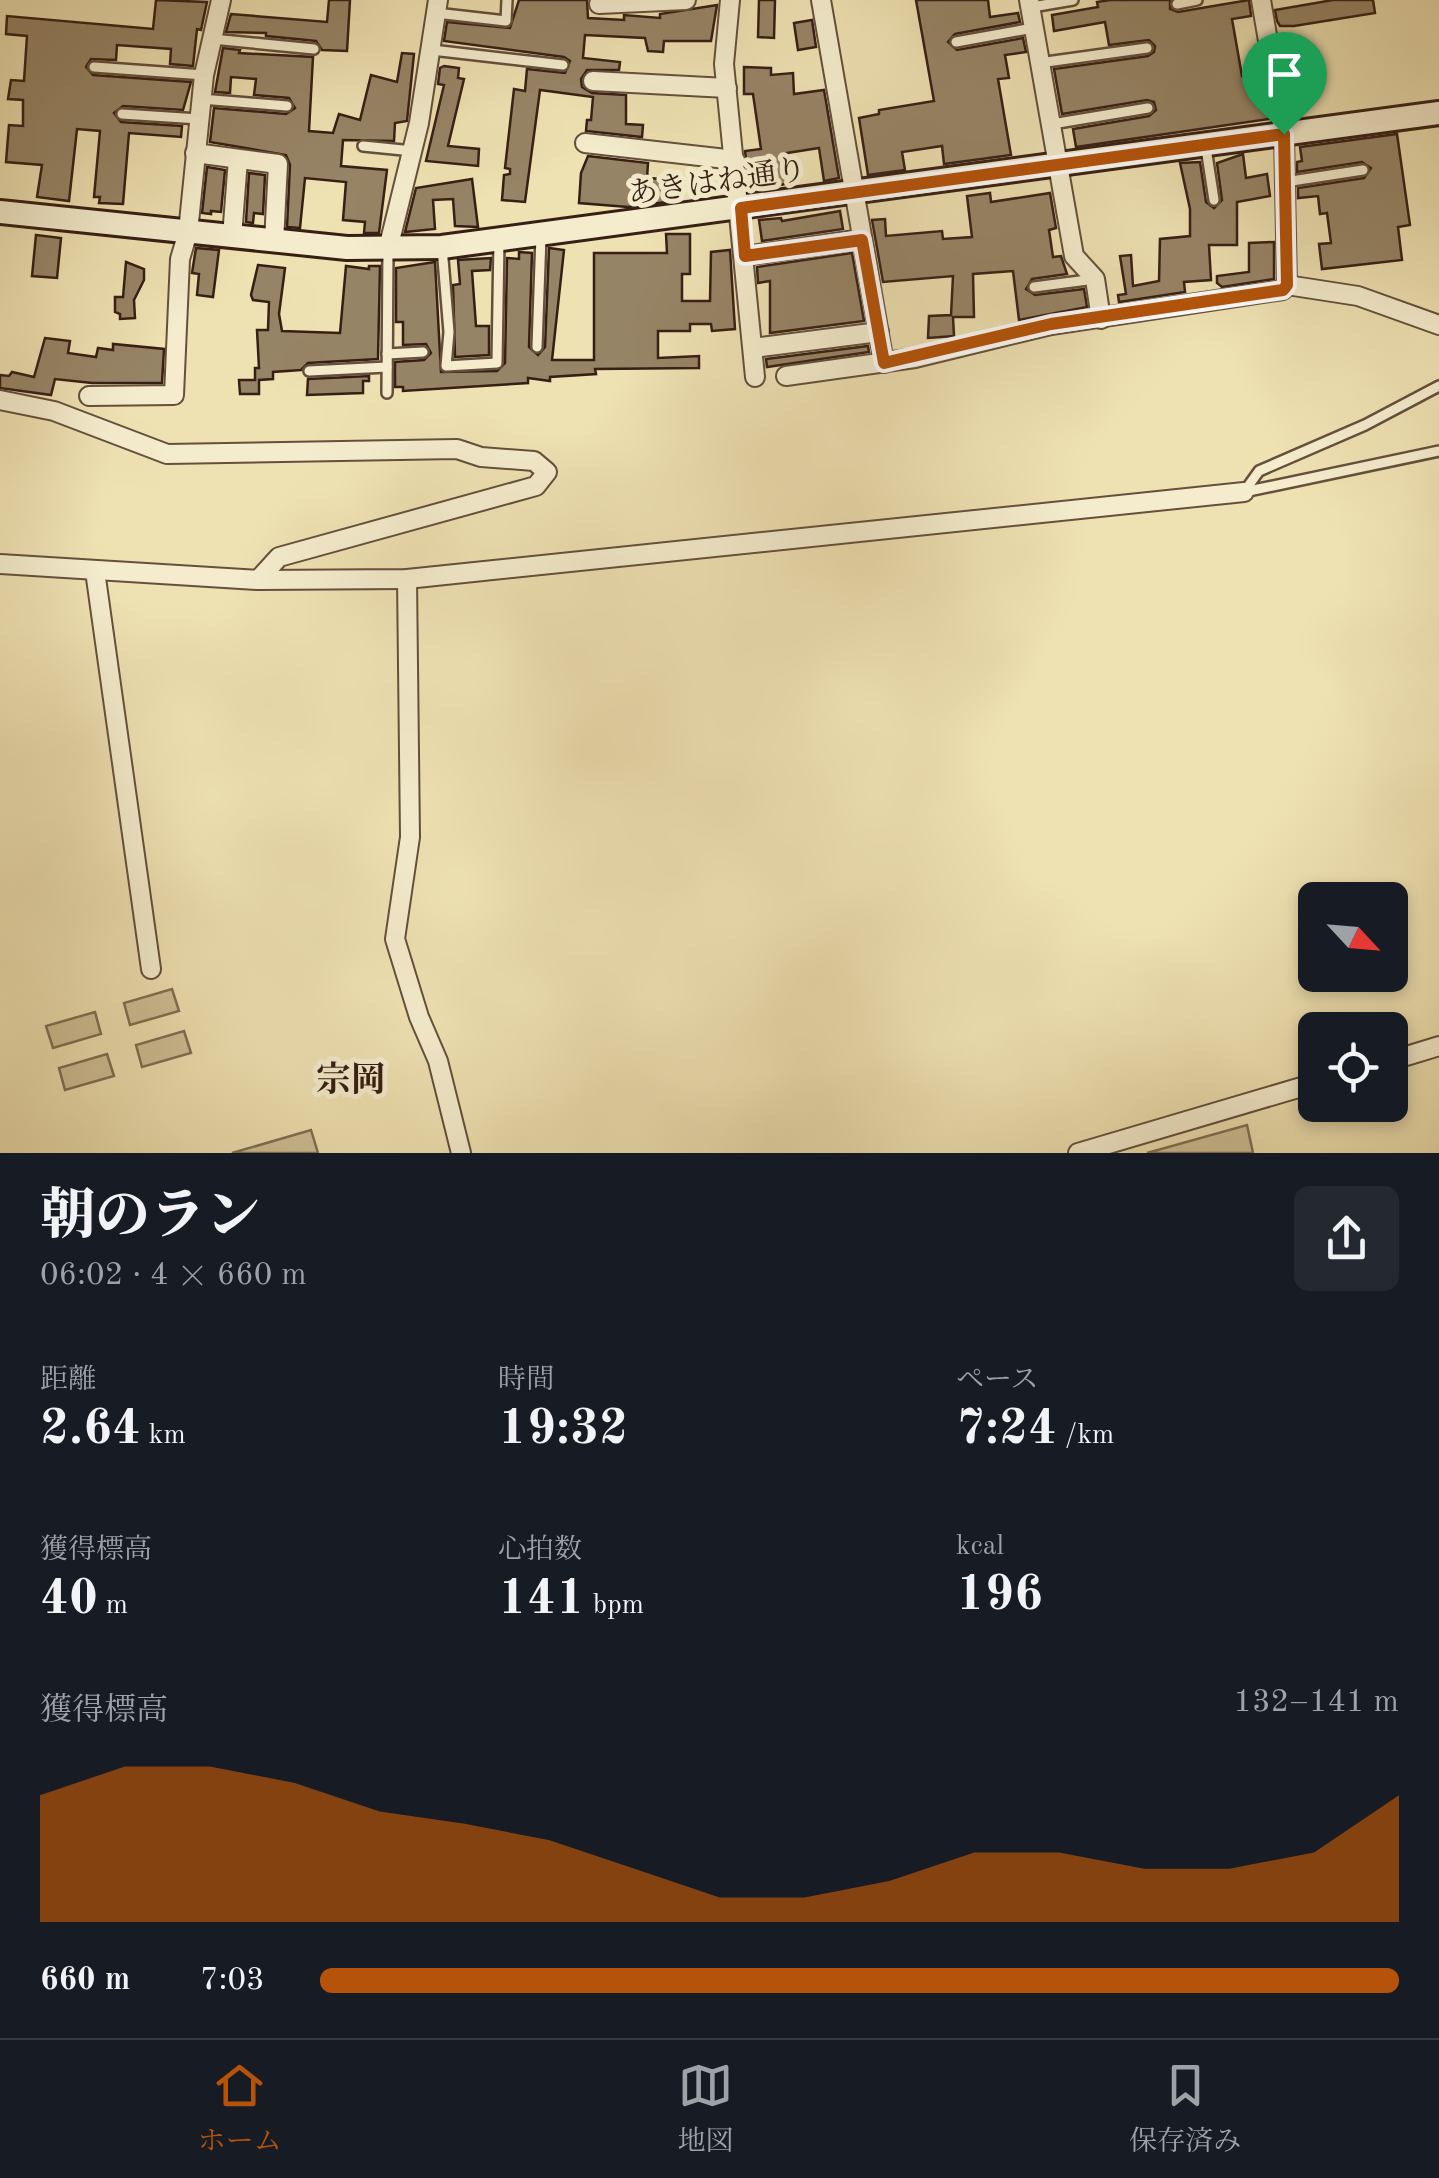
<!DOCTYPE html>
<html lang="ja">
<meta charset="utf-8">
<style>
:root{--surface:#171b24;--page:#242831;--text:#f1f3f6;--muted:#9ea1a6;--line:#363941;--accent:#b45309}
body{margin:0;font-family:"Old Standard TT","Noto Serif JP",serif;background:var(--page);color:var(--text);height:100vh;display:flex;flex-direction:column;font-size:38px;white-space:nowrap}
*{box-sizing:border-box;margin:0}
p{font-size:32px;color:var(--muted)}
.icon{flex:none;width:55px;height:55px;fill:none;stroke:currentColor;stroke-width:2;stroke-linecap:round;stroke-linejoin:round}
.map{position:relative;height:1153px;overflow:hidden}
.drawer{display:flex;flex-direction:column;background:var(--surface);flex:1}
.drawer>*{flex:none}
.needle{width:65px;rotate:116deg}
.fabs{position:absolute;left:1298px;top:882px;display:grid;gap:20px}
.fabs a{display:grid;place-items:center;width:110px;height:110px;border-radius:15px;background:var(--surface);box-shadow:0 5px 15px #0003;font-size:50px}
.pin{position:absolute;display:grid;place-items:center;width:85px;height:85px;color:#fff;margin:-102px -42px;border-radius:50% 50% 50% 0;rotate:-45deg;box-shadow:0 0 10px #0007}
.pin .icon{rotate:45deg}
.round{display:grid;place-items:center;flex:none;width:105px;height:105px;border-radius:15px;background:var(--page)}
.headline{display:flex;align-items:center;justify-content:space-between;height:170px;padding:0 40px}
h1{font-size:55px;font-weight:800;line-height:75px}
.stats{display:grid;grid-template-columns:repeat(3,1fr);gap:15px;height:170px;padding:10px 40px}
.stats div{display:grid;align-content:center}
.stats b{font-size:50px;font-weight:800}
.stats small{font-size:28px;font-weight:400}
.stats p{font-size:28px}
.chart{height:280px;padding:20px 40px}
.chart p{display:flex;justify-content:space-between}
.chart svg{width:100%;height:180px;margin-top:10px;fill:var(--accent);opacity:.7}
ul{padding:0 40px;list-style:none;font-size:32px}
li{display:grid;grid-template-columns:160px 120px 1fr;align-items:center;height:75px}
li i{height:25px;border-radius:12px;background:var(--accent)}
.dock{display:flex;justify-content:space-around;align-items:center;height:140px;border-top:2px solid var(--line);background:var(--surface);font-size:28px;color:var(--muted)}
.dock a{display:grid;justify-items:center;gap:5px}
.dock .active{color:var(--accent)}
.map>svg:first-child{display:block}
.green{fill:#cfc097;stroke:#827056;stroke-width:2.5}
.building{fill:#968466;stroke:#361f14;stroke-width:2.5}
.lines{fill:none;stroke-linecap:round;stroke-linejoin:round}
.lane-casing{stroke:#64503c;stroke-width:14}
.street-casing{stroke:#64503c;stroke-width:22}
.secondary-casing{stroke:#361f14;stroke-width:28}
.lane{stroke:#f4eccd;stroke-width:9}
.street{stroke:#f4eccd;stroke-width:18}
.secondary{stroke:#f4eccd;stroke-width:22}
.route-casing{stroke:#fff;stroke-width:20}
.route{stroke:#b45309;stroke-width:12}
.labels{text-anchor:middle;stroke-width:10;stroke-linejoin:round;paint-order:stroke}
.street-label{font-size:30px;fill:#361f14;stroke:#f4eccd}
.quarter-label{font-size:35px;font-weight:bold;fill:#361f14;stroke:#f4eccd}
</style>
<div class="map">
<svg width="1439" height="1153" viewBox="0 0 1439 1153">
<rect width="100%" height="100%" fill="#eee1b2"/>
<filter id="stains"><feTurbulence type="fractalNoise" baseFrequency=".002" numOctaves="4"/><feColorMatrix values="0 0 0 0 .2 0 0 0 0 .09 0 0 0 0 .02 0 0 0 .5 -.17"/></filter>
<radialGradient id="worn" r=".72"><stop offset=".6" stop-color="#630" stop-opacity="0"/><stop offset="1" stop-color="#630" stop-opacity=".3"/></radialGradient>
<g class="green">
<polygon points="172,989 179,1011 130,1025 124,1003"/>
<polygon points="95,1012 101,1034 53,1048 46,1026"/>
<polygon points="184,1031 191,1053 142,1067 136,1045"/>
<polygon points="107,1054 114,1076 65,1090 59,1068"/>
<polygon points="1247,1125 1253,1153 1147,1153"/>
<polygon points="311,1130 318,1153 232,1153"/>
</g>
<g class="building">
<polygon points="156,0 207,2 201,30 197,29 193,66 170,64 171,49 117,45 116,60 91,59 86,67 93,75 191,82 183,110 123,106 114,113 121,122 182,126 181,137 129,133 123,204 99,203 100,197 94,197 100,131 77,129 69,201 37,197 42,165 6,162 9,125 23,126 23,100 8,99 11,80 24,81 27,36 6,34 7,16 153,29"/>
<polygon points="329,0 350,0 347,51 322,50 316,41 266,36 266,33 226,32 231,14 327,22"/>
<polygon points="519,0 587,0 588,18 624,20 624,15 660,18 660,14 717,5 711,41 664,41 663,52 648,51 645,38 585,35 583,58 620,62 619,70 587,70 581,79 582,87 592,93 626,95 626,124 643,125 642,137 586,131 587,120 591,120 593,97 540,90 525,202 502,200 504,175 510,174 510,169 505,168 514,89 525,91 527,69 565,73 570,61 564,57 444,41 447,22 510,28"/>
<polygon points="759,0 775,0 774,38 758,37"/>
<polygon points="916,0 988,0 990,17 1018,13 1020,22 955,34 948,42 957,50 1023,38 1026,52 1005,55 1009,78 998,79 1011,155 944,164 942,146 902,152 905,170 868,175 859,118 879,114 879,110 934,101"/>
<polygon points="1110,0 1170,0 1170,9 1178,12 1249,0 1251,16 1232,19 1242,76 1261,73 1269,119 1076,147 1073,129 1149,116 1156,110 1154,102 1147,100 1062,114 1054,69 1148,56 1154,52 1155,46 1149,40 1109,45 1105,22 1054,31 1052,15 1098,7 1097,2"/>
<polygon points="1333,0 1373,0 1375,13 1294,26 1280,26 1277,21 1275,10"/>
<polygon points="812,20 816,47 798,50 794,23"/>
<polygon points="223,48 240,50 239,53 313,57 309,131 333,133 339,114 360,120 371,75 397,82 402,53 414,54 407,121 395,123 394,141 343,140 341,166 387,170 379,233 364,233 365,222 343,220 346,182 305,178 300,228 287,227 290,165 286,155 210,142 214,108 286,114 295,108 289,98 254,95 256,79 231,77 230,93 215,92"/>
<polygon points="444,66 459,68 458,78 464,79 448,146 479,149 478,166 426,161 444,85 438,84 440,68"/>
<polygon points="744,67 771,68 771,75 793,73 794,94 824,90 839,178 824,181 819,148 787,153 792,183 750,190 745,151 761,149 753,94 744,94"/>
<polygon points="1397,134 1410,225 1398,227 1402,260 1322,269 1319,244 1331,243 1327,213 1320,214 1318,196 1298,198 1298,188 1364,178 1371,168 1362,162 1297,172 1297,162 1302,161 1300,147"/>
<polygon points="1243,154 1246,178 1267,174 1270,196 1237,202 1237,245 1209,245 1211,280 1184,282 1185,292 1119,302 1118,295 1126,294 1120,256 1131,255 1133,286 1159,281 1160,239 1190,236 1190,209 1180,163 1200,162 1206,202 1214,208 1222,200 1217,163"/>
<polygon points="588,156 648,163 647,178 677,180 675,201 628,207 579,203 581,173"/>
<polygon points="207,167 225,170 221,212 211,211 211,214 202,213"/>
<polygon points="249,173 265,175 263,214 254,213 253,223 246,222"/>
<polygon points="472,179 478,227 455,226 453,199 433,200 435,229 405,232 416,188"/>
<polygon points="990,193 991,202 1050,193 1056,228 1049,230 1053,257 1061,256 1067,274 1032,279 1026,289 1035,295 1084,289 1087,307 1019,320 1013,271 973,274 974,317 953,317 954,336 928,338 929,316 951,315 953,276 883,282 872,220 885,219 886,236 942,231 943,239 972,237 967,196"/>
<polygon points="840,211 843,229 762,241 759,220 781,218 782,221"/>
<polygon points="666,234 690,234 690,274 682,274 682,301 710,301 711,252 730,250 735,329 712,331 711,324 690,324 690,331 658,331 658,358 699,356 699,368 595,369 596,374 550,377 550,381 528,378 528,383 403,391 403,387 395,387 395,362 424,360 431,353 426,344 403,345 403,322 396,322 396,268 435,262 441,372 497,371 505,363 507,258 519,259 519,252 532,253 529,347 538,355 545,347 549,248 564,250 552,360 594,360 594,253 667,253"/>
<polygon points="36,235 61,238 57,278 32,276"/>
<polygon points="1274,242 1274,279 1222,287 1217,283 1217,276 1249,272 1249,243"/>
<polygon points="196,248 219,250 213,297 197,295 199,274 192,273"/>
<polygon points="852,253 864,321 770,333 770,281 758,283 757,267"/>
<polygon points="491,258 490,270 472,271 476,326 489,326 489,355 455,357 453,285 460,284 458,260"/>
<polygon points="126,262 144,269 144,280 134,300 135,318 120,319 120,314 115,312 115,297 123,297"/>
<polygon points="258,265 285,268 279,314 282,331 340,333 346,266 369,269 369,266 380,266 378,359 308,363 301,370 273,372 273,379 259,380 259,394 240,394 239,380 255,380 255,368 259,368 257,330 268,330 269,302 253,300 251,295"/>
<polygon points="45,338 70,341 68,353 96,357 98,348 113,350 113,344 164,349 162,383 92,383 55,379 51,395 0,388 0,375 9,376 12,372 34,377"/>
<polygon points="868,346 869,352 767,367 766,359"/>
<polygon points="369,376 369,381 363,381 363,393 307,395 308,379"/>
</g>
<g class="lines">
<defs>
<g id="lane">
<polyline points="1177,4 1197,0"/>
<polyline points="1032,7 1073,0"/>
<polyline points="436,13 506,21 507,0"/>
<polyline points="212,39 314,49"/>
<polyline points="956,42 1033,28"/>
<polyline points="432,50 563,65"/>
<polyline points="1039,63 1147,48"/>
<polyline points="94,67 204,75"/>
<polyline points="201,99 287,106"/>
<polyline points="122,114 199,119"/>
<polyline points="1052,124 1148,108"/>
<polyline points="363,146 413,151"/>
<polyline points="1206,148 1214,200"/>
<polyline points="1285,182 1363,170"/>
<polyline points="442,247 449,332 446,366 497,363 499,241"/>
<polyline points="1034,287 1095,279"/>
<polyline points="537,347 541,236"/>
<polyline points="387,354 423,352"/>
<polyline points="309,371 387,367"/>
<polyline points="387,393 388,249"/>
<polyline points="1244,492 1259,471 1365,425 1439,386"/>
<polyline points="1244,492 1439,451"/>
</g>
<g id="street">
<polyline points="730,0 724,64 755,377"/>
<polyline points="821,0 884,363"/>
<polyline points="1029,0 1074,256 1095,279 1101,319"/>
<polyline points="1261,0 1284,134 1287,285"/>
<polyline points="599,4 686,0"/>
<polyline points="593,81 727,88"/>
<polyline points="585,143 735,160"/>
<polyline points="195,153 278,164 274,242"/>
<polyline points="232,237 238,159"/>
<polyline points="388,249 419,123 438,0"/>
<polyline points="745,256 862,239"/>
<polyline points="753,348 879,332"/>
<polyline points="786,376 915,358 1051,325 1283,290 1287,285 1358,296 1439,325"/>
<polyline points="89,396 174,395 180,259 188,232 204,75 221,0"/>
<polyline points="0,400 54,411 167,454 457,449 481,457 534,461 547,472 536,486 279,557 258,580"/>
<polyline points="0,564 258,580 407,579 1244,492"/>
<polyline points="95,571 151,969"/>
<polyline points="407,579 410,837 395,939 419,1017 438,1061 461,1153"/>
<polyline points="1390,1061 1439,1046"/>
<polyline points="1078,1153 1315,1083"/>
</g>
<polyline id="secondary" points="0,212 347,248 442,247 1439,113"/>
</defs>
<use href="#lane" class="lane-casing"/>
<use href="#street" class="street-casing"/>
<use href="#secondary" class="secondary-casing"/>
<use href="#lane" class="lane"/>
<use href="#street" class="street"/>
<use href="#secondary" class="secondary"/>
</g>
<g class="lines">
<defs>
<polygon id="route" points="1284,134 1287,285 1283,290 1051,324 884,363 862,240 745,256 741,208"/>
</defs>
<use href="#route" class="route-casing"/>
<use href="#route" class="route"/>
</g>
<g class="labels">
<g class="street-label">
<text transform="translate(717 181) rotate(-8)" y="10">あきはね通り</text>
</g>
<g class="quarter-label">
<text x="351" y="1091">宗岡</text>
</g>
</g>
<rect width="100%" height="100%" filter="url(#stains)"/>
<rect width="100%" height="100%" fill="url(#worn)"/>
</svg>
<div class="fabs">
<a><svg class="needle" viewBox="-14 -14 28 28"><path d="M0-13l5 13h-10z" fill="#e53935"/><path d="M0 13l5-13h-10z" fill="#9ea1a6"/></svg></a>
<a><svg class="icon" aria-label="locate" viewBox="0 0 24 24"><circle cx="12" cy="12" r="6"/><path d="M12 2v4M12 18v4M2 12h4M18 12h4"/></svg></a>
</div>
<div class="pin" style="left:1284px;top:134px;background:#1e9e55"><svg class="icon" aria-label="arrive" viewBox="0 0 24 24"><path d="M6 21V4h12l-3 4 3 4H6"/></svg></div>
</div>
<section class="drawer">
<div class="headline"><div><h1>朝のラン</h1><p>06:02 · 4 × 660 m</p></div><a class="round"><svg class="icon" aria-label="share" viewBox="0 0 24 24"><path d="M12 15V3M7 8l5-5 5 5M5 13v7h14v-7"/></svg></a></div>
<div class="stats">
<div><p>距離</p><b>2.64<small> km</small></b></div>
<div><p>時間</p><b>19:32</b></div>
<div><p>ペース</p><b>7:24<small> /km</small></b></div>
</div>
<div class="stats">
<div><p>獲得標高</p><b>40<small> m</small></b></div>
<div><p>心拍数</p><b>141<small> bpm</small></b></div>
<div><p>kcal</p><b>196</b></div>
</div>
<div class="chart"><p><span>獲得標高</span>132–141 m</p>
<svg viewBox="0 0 160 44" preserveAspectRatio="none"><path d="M0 44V13L10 6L20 6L30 10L40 17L50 20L60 24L70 31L80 38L90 38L100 34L110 27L120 27L130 31L140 31L150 27L160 13V44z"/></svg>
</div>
<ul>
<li><b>660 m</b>7:03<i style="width:100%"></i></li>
</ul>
</section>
<nav class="dock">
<a class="active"><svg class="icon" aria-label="home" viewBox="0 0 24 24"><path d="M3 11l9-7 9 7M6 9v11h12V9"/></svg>ホーム</a>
<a><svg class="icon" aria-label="map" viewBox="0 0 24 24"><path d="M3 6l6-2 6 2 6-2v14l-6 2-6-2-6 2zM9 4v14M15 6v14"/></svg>地図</a>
<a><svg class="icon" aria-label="saved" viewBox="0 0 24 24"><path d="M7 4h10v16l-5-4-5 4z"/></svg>保存済み</a>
</nav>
